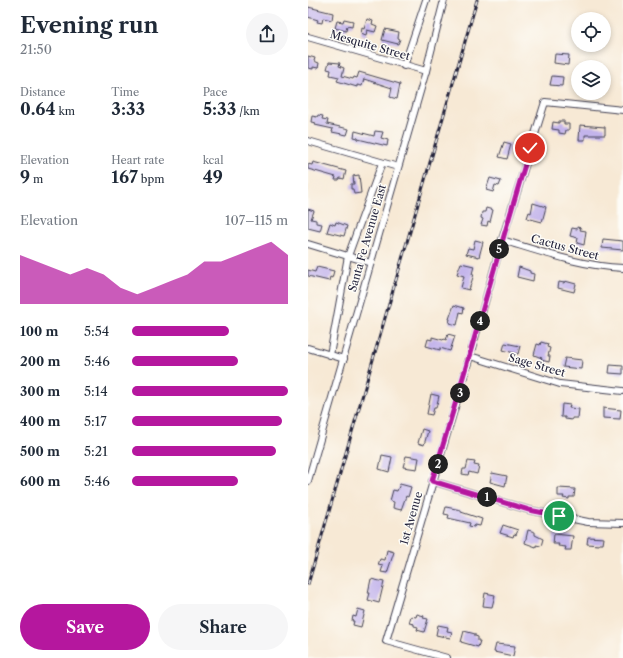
<!DOCTYPE html>
<meta charset="utf-8">
<style>
:root{--surface:#fff;--page:#f6f6f7;--text:#1f2937;--muted:#747a83;--accent:#b5179e}
body{margin:0;font-family:"Libre Caslon Text",serif;background:var(--page);color:var(--text);height:100vh;display:flex;flex-direction:column;font-size:15px;white-space:nowrap}
*{box-sizing:border-box;margin:0}
p{font-size:13px;color:var(--muted)}
.icon{flex:none;width:22px;height:22px;fill:none;stroke:currentColor;stroke-width:2;stroke-linecap:round;stroke-linejoin:round}
.map{position:relative;flex:1;overflow:hidden}
.details{display:flex;flex-direction:column;background:var(--surface);width:308px}
.details>*{flex:none}
.controls{position:absolute;left:263px;top:12px;display:grid;gap:8px}
.controls a{display:grid;place-items:center;width:40px;height:40px;border-radius:50%;background:var(--surface);box-shadow:0 2px 6px #0003;font-size:20px}
.pin{position:absolute;display:grid;place-items:center;width:34px;height:34px;color:#fff;margin:-17px;border:2px solid #fff;border-radius:50%;box-shadow:0 1px 4px #0007}
.km{position:absolute;width:20px;height:20px;margin:-10px;border-radius:50%;background:#222;color:#fff;font-size:11px;line-height:20px;text-align:center}
.round{display:grid;place-items:center;flex:none;width:42px;height:42px;border-radius:21px;background:var(--page)}
.summary{display:flex;align-items:center;justify-content:space-between;height:68px;padding:0 20px}
h1{font-size:22px;font-weight:700;line-height:30px}
.figures{display:grid;grid-template-columns:repeat(3,1fr);gap:6px;height:68px;padding:4px 20px}
.figures div{display:grid;align-content:center}
.figures b{font-size:17px;font-weight:700}
.figures small{font-size:11px;font-weight:400}
.figures p{font-size:11px}
.chart{height:112px;padding:8px 20px}
.chart p{display:flex;justify-content:space-between}
.chart svg{width:100%;height:72px;margin-top:4px;fill:var(--accent);opacity:.7}
.cta{display:flex;gap:8px;margin-top:auto;padding:8px 20px}
.cta a{flex:1;height:46px;border-radius:24px;background:var(--accent);color:#fff;font-size:16px;font-weight:700;line-height:46px;text-align:center}
.cta a+a{background:var(--page);color:var(--text)}
ul{padding:0 20px;list-style:none;font-size:13px}
li{display:grid;grid-template-columns:64px 48px 1fr;align-items:center;height:30px}
li i{height:10px;border-radius:5px;background:var(--accent)}
main{display:flex;flex:1;min-height:0}
.map>svg:first-child{display:block}
.building{fill:#c3b4eb}
.lines{fill:none;stroke-linecap:round;stroke-linejoin:round}
.minor-casing{stroke:#424052;stroke-width:8}
.minor{stroke:#fff;stroke-width:6}
.rail-casing{stroke:#22223b;stroke-width:3}
.rail{stroke:#fdfcf7;stroke-width:1.5;stroke-dasharray:4.5;stroke-linecap:butt}
.route-casing{stroke:#fff;stroke-width:8}
.route{stroke:#b5179e;stroke-width:5}
.labels{text-anchor:middle;stroke-width:3;stroke-linejoin:round;paint-order:stroke}
.street-label{font-size:11px;fill:#22223b;stroke:#fdfcf7}
</style>
<main>
<section class="details">
<div class="summary"><div><h1>Evening run</h1><p>21:50</p></div><a class="round"><svg class="icon" aria-label="share" viewBox="0 0 24 24"><path d="M12 15V3M7 8l5-5 5 5M5 13v7h14v-7"/></svg></a></div>
<div class="figures">
<div><p>Distance</p><b>0.64<small> km</small></b></div>
<div><p>Time</p><b>3:33</b></div>
<div><p>Pace</p><b>5:33<small> /km</small></b></div>
</div>
<div class="figures">
<div><p>Elevation</p><b>9<small> m</small></b></div>
<div><p>Heart rate</p><b>167<small> bpm</small></b></div>
<div><p>kcal</p><b>49</b></div>
</div>
<div class="chart"><p><span>Elevation</span>107–115 m</p>
<svg viewBox="0 0 160 44" preserveAspectRatio="none"><path d="M0 44V14L10 18L20 22L30 26L40 22L50 26L60 34L70 38L80 34L90 30L100 26L110 18L120 18L130 14L140 10L150 6L160 14V44z"/></svg>
</div>
<ul>
<li><b>100 m</b>5:54<i style="width:62%"></i></li>
<li><b>200 m</b>5:46<i style="width:68%"></i></li>
<li><b>300 m</b>5:14<i style="width:100%"></i></li>
<li><b>400 m</b>5:17<i style="width:96%"></i></li>
<li><b>500 m</b>5:21<i style="width:92%"></i></li>
<li><b>600 m</b>5:46<i style="width:68%"></i></li>
</ul>
<div class="cta"><a>Save</a><a>Share</a></div>
</section>
<div class="map">
<svg width="315" height="658" viewBox="0 0 315 658">
<rect width="100%" height="100%" fill="#fdfcf7"/>
<filter id="ink" filterUnits="userSpaceOnUse"><feTurbulence type="fractalNoise" baseFrequency=".025" numOctaves="2"/><feDisplacementMap in="SourceGraphic" scale="8" xChannelSelector="R" yChannelSelector="G"/><feConvolveMatrix kernelMatrix="1 2 1 2 8 2 1 2 1" color-interpolation-filters="sRGB"/></filter>
<filter id="wash" filterUnits="userSpaceOnUse"><feTurbulence type="fractalNoise" baseFrequency=".012" numOctaves="4" result="noise"/><feDisplacementMap in="SourceGraphic" scale="16" xChannelSelector="R" yChannelSelector="G"/><feGaussianBlur stdDeviation="0.9" result="paint"/><feColorMatrix in="noise" values="0 0 0 0 0 0 0 0 0 0 0 0 0 0 0 0 0 1.4 0 .05"/><feComposite in="paint" operator="in"/></filter>
<g filter="url(#wash)">
<rect width="100%" height="100%" fill="#f7e9d5"/>
<g id="blocks">
<g class="building">
<polygon points="0,7 25,13 24,20 15,18 14,23 9,22 10,20 0,17"/>
<polygon points="36,19 45,21 44,27 39,26 38,31 27,28 29,21 35,22"/>
<polygon points="59,19 65,21 64,24 69,26 67,32 59,30 58,36 53,34 54,28 56,29"/>
<polygon points="77,29 91,32 90,38 92,39 90,44 74,40"/>
<polygon points="247,54 261,55 260,65 246,63"/>
<polygon points="0,56 7,58 6,61 11,63 10,68 5,67 5,69 0,68"/>
<polygon points="21,62 32,63 31,66 36,68 34,76 45,79 46,77 49,78 51,72 92,84 89,99 82,97 84,88 56,79 54,86 49,85 49,87 29,81 31,77 22,75 23,70 19,69"/>
<polygon points="244,76 255,77 254,86 242,85"/>
<polygon points="10,115 15,116 14,119 20,120 19,124 41,129 39,135 24,132 25,129 7,125 8,123 3,122 4,116 9,117"/>
<polygon points="251,121 256,121 256,124 261,124 261,130 258,130 257,134 251,133 251,130 244,129 245,122 251,123"/>
<polygon points="272,125 297,127 297,135 277,135 277,140 271,140"/>
<polygon points="47,131 66,136 67,131 75,132 73,138 80,140 79,146 50,139 50,138 46,137"/>
<polygon points="196,142 203,144 199,159 191,157"/>
<polygon points="5,162 38,171 36,179 32,178 31,180 27,180 28,177 0,169 0,164 4,165"/>
<polygon points="51,175 53,193 46,194 45,189 43,189 43,184 46,184 45,176"/>
<polygon points="182,178 193,181 191,186 187,185 185,192 178,190"/>
<polygon points="225,203 238,207 234,222 219,218 221,212 223,213"/>
<polygon points="178,208 185,210 182,222 180,221 179,226 173,225 175,219 173,218 174,212 177,212"/>
<polygon points="0,209 6,211 3,219 8,220 8,223 14,224 12,231 0,228"/>
<polygon points="28,222 39,226 36,236 19,232 22,223 27,225"/>
<polygon points="269,227 273,228 272,230 278,231 276,245 269,243 270,238 262,236 264,228 269,229"/>
<polygon points="295,239 315,241 315,250 294,248"/>
<polygon points="167,240 175,242 171,257 158,254 160,248 165,249"/>
<polygon points="153,263 166,266 164,274 166,274 161,290 153,288 156,276 149,274"/>
<polygon points="9,267 26,271 24,278 22,277 21,281 0,276 0,270 7,272"/>
<polygon points="211,267 222,271 222,273 226,274 225,281 209,277"/>
<polygon points="257,281 268,284 266,292 250,288 251,282 256,283"/>
<polygon points="146,305 156,308 155,313 152,312 149,325 141,323 142,319 141,319"/>
<polygon points="140,334 147,336 142,351 132,348 132,350 118,346 120,339 124,340 124,337 135,340 136,339 138,340"/>
<polygon points="233,342 240,344 239,347 242,348 240,356 242,356 241,362 233,360 234,358 226,355 229,344 232,345"/>
<polygon points="197,343 212,346 210,354 195,350"/>
<polygon points="257,358 274,360 273,369 255,367"/>
<polygon points="302,365 315,366 315,374 301,373"/>
<polygon points="123,394 131,396 128,408 126,408 124,415 119,414"/>
<polygon points="254,404 262,405 261,408 271,409 270,418 264,418 264,420 257,419 257,417 253,417"/>
<polygon points="295,408 313,410 312,419 295,418"/>
<polygon points="114,429 120,431 116,445 110,443"/>
<polygon points="74,455 84,457 81,472 71,469"/>
<polygon points="98,456 111,458 109,469 95,467"/>
<polygon points="160,461 167,462 166,465 171,466 169,474 161,472 160,475 154,474 155,469 158,469"/>
<polygon points="184,473 199,476 197,486 182,482"/>
<polygon points="92,484 103,487 100,497 98,496 93,510 85,508 86,502 82,501 85,490 89,491"/>
<polygon points="250,488 267,489 266,497 261,497 261,499 255,498 256,496 250,496"/>
<polygon points="138,507 153,510 153,512 174,519 172,526 167,525 166,527 161,526 162,523 140,518 141,515 136,514"/>
<polygon points="195,525 210,530 208,535 206,534 205,537 192,533"/>
<polygon points="220,530 227,532 227,535 235,539 233,546 228,545 228,547 217,543"/>
<polygon points="246,534 265,536 263,550 257,550 258,547 250,546 251,544 245,544"/>
<polygon points="280,537 296,538 295,544 291,544 291,545 279,544"/>
<polygon points="79,550 86,552 79,573 73,572 75,566 70,565 72,559 77,560"/>
<polygon points="63,579 76,582 71,603 60,600 62,593 60,593"/>
<polygon points="177,593 187,595 184,607 175,606"/>
<polygon points="50,609 57,611 53,627 45,625 46,621 44,621 45,616 48,617"/>
<polygon points="109,614 116,616 115,618 120,619 116,632 109,630 110,627 106,626 106,624 101,623 103,616 108,617"/>
<polygon points="130,625 140,627 139,631 144,632 142,638 128,635"/>
<polygon points="156,631 167,634 167,636 170,637 170,641 172,641 170,647 153,642"/>
<polygon points="188,644 207,646 205,656 186,652"/>
</g>
</g>
</g>
<g filter="url(#ink)">
<use href="#blocks" fill-opacity="0" stroke="#424052" stroke-width="1"/>
<g class="lines">
<defs>
<g id="minor">
<polyline points="0,37 118,71"/>
<polyline points="96,66 118,0"/>
<polyline points="0,141 90,167"/>
<path d="M194,240C234,252 273,266 315,268"/>
<polyline points="0,244 63,263"/>
<polyline points="0,348 36,359"/>
<polyline points="22,355 40,256 74,163"/>
<polyline points="162,356 252,384 315,391"/>
<polyline points="0,481 118,71 136,0"/>
<polyline points="124,481 221,510 280,522 315,523"/>
<polyline points="139,658 78,641 162,356 194,240 237,102 315,110"/>
</g>
</defs>
<use href="#minor" class="minor-casing"/>
<use href="#minor" class="minor"/>
<defs>
<polyline id="rail" points="0,584 169,0"/>
</defs>
<use href="#rail" class="rail-casing"/>
<use href="#rail" class="rail"/>
</g>
</g>
<g class="lines" filter="url(#ink)">
<defs>
<path id="route" d="M222,148C188,259 158,371 124,481L221,510L251,516"/>
</defs>
<use href="#route" class="route-casing"/>
<use href="#route" class="route"/>
</g>
<g class="labels">
<g class="street-label">
<text transform="translate(62 45) rotate(16)" y="4">Mesquite Street</text>
<text transform="translate(59 238) rotate(-74)" y="4">Santa Fe Avenue East</text>
<text transform="translate(257 247) rotate(15)" y="4">Cactus Street</text>
<text transform="translate(229 365) rotate(16)" y="4">Sage Street</text>
<text transform="translate(103 518) rotate(-74)" y="4">1st Avenue</text>
</g>
</g>
</svg>
<div class="controls">
<a><svg class="icon" aria-label="locate" viewBox="0 0 24 24"><circle cx="12" cy="12" r="6"/><path d="M12 2v4M12 18v4M2 12h4M18 12h4"/></svg></a>
<a><svg class="icon" aria-label="layers" viewBox="0 0 24 24"><path d="M12 4l9 5-9 5-9-5zM3 14l9 5 9-5"/></svg></a>
</div>
<div class="pin" style="left:251px;top:516px;background:#1e9e55"><svg class="icon" aria-label="arrive" viewBox="0 0 24 24"><path d="M6 21V4h12l-3 4 3 4H6"/></svg></div>
<div class="pin" style="left:222px;top:148px;background:#d93025"><svg class="icon" aria-label="check" viewBox="0 0 24 24"><path d="M5 12l5 5 9-10"/></svg></div>
<b class="km" style="left:179px;top:497px">1</b>
<b class="km" style="left:130px;top:464px">2</b>
<b class="km" style="left:152px;top:393px">3</b>
<b class="km" style="left:172px;top:321px">4</b>
<b class="km" style="left:191px;top:249px">5</b>
</div>
</main>
